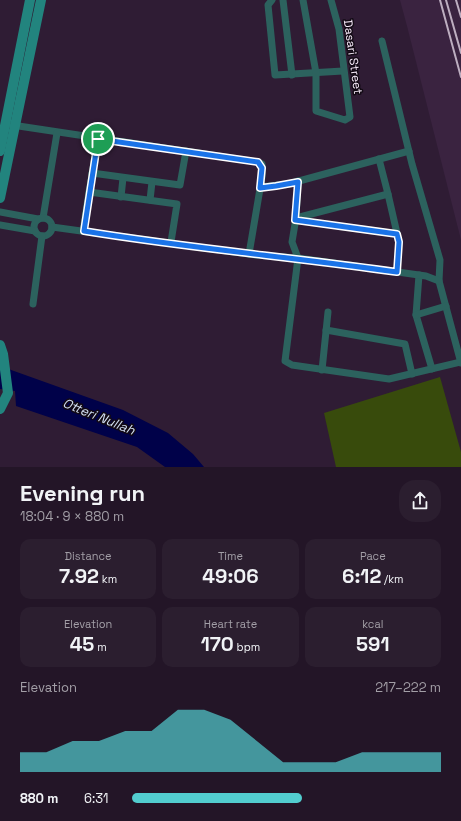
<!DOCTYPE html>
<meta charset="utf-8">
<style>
:root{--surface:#231527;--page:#2b1e2f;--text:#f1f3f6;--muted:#a39fa7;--accent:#52cdcf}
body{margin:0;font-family:"Space Grotesk",sans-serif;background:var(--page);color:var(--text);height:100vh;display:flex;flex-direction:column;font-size:15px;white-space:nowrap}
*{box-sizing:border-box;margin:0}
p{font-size:13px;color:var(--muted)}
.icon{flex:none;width:22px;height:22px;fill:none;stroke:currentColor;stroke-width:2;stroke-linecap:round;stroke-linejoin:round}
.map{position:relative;height:467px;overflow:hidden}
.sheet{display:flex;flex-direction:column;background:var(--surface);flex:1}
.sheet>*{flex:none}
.pin{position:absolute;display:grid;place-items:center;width:34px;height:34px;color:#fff;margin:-17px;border:2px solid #fff;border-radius:50%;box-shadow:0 1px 4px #0007}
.round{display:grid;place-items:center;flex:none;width:42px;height:42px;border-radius:16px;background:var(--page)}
.headline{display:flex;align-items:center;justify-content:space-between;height:68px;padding:0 20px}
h1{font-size:22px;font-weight:600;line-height:30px}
.metrics{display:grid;grid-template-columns:repeat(3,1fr);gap:6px;height:68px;padding:4px 20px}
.metrics div{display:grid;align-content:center;border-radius:10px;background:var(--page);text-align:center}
.metrics b{font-size:20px;font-weight:600}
.metrics small{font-size:11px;font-weight:400}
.metrics p{font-size:11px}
.chart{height:112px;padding:8px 20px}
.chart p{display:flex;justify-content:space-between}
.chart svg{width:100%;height:72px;margin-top:4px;fill:var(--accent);opacity:.7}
ul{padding:0 20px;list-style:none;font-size:13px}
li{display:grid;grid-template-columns:64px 48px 1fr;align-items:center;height:30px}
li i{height:10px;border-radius:5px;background:var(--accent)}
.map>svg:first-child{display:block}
.built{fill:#3a2340}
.green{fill:#384b0c}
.water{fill:#000149}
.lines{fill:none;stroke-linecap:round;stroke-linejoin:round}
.minor{stroke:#2c625e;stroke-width:7}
.secondary{stroke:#22847e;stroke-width:10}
.rail{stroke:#bdaec0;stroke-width:2}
.route-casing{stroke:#fff;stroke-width:8}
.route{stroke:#1a73e8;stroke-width:5}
.labels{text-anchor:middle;stroke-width:3;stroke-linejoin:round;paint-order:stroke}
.street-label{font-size:12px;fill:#f8ebfb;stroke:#120a14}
.water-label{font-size:13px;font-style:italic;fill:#d3dff4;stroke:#120a14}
</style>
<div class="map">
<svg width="461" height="467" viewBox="0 0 461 467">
<rect width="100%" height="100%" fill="#2f1c34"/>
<polygon class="built" points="400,0 461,0 461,240 407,26"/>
<polygon class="green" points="440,377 461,452 461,467 336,467 324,413"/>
<polygon class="water" points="0,366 123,410 168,433 193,454 204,467 165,467 137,447 16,406 15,391 0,389"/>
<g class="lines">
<g class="minor">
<polyline points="272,0 268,5 275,75 343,71"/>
<polyline points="283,0 292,75"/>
<polyline points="303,0 316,73 316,111 345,120 350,117 339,29 331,0"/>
<polyline points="382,41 412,164 440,260 439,281 461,363"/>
<polyline points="12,125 258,162 262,164 262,177 249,254"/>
<polyline points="379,159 388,194"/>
<polyline points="92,173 180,185 186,151"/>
<polyline points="260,187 288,184 409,151"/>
<polyline points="89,192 98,139"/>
<polyline points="121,197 123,178"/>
<polyline points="150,200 152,182"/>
<polyline points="0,212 38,219"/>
<polyline points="43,218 57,133"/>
<polyline points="296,218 298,181"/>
<circle cx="43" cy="227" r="9"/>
<polyline points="295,220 397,234"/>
<polyline points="0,225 35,231"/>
<polyline points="52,227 256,255 298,258 292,242 296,218 388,194 399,242 397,272"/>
<polyline points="83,231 89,192 177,204 171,242"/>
<polyline points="419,275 416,315 432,369"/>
<polyline points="439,281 426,276 298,258 285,361 292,365 389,379 461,362"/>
<polyline points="33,304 42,236"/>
<polyline points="416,315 446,306"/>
<polyline points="326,330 405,344 412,374"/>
<polyline points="322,370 328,312"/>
</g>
<g class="secondary">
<polyline points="0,151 30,0"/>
<polyline points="0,198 41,0"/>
<polyline points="0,345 3,354 8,393 0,409"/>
</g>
<g class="rail">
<polyline points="440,0 461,77"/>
<polyline points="446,0 461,53"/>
<polyline points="456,0 461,17"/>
</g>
</g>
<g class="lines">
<defs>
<path id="route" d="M98,139L258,162L262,168L260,188L276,186L298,182L295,220L397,234L399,242L397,272C292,257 187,248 84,231Z"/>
</defs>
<use href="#route" class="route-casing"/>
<use href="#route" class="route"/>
</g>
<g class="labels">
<g class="street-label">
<text transform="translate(353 57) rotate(82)" y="4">Dasari Street</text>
</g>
<g class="water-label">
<text transform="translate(99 416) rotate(22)" y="5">Otteri Nullah</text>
</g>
</g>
</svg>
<div class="pin" style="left:98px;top:139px;background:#1e9e55"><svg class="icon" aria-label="arrive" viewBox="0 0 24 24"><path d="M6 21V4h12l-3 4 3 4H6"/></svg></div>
</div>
<section class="sheet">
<div class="headline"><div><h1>Evening run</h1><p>18:04 · 9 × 880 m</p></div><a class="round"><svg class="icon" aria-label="share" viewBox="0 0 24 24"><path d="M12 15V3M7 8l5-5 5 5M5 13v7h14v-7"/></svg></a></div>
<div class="metrics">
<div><p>Distance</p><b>7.92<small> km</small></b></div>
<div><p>Time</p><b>49:06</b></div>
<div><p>Pace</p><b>6:12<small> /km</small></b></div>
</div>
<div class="metrics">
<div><p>Elevation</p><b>45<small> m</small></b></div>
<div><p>Heart rate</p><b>170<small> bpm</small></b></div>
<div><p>kcal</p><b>591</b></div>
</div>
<div class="chart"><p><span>Elevation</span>217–222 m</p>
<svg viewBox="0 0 160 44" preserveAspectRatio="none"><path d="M0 44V32L10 32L20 25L30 25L40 19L50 19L60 6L70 6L80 12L90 25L100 38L110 38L120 38L130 32L140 32L150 32L160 32V44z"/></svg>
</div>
<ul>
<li><b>880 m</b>6:31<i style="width:55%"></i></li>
</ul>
</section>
